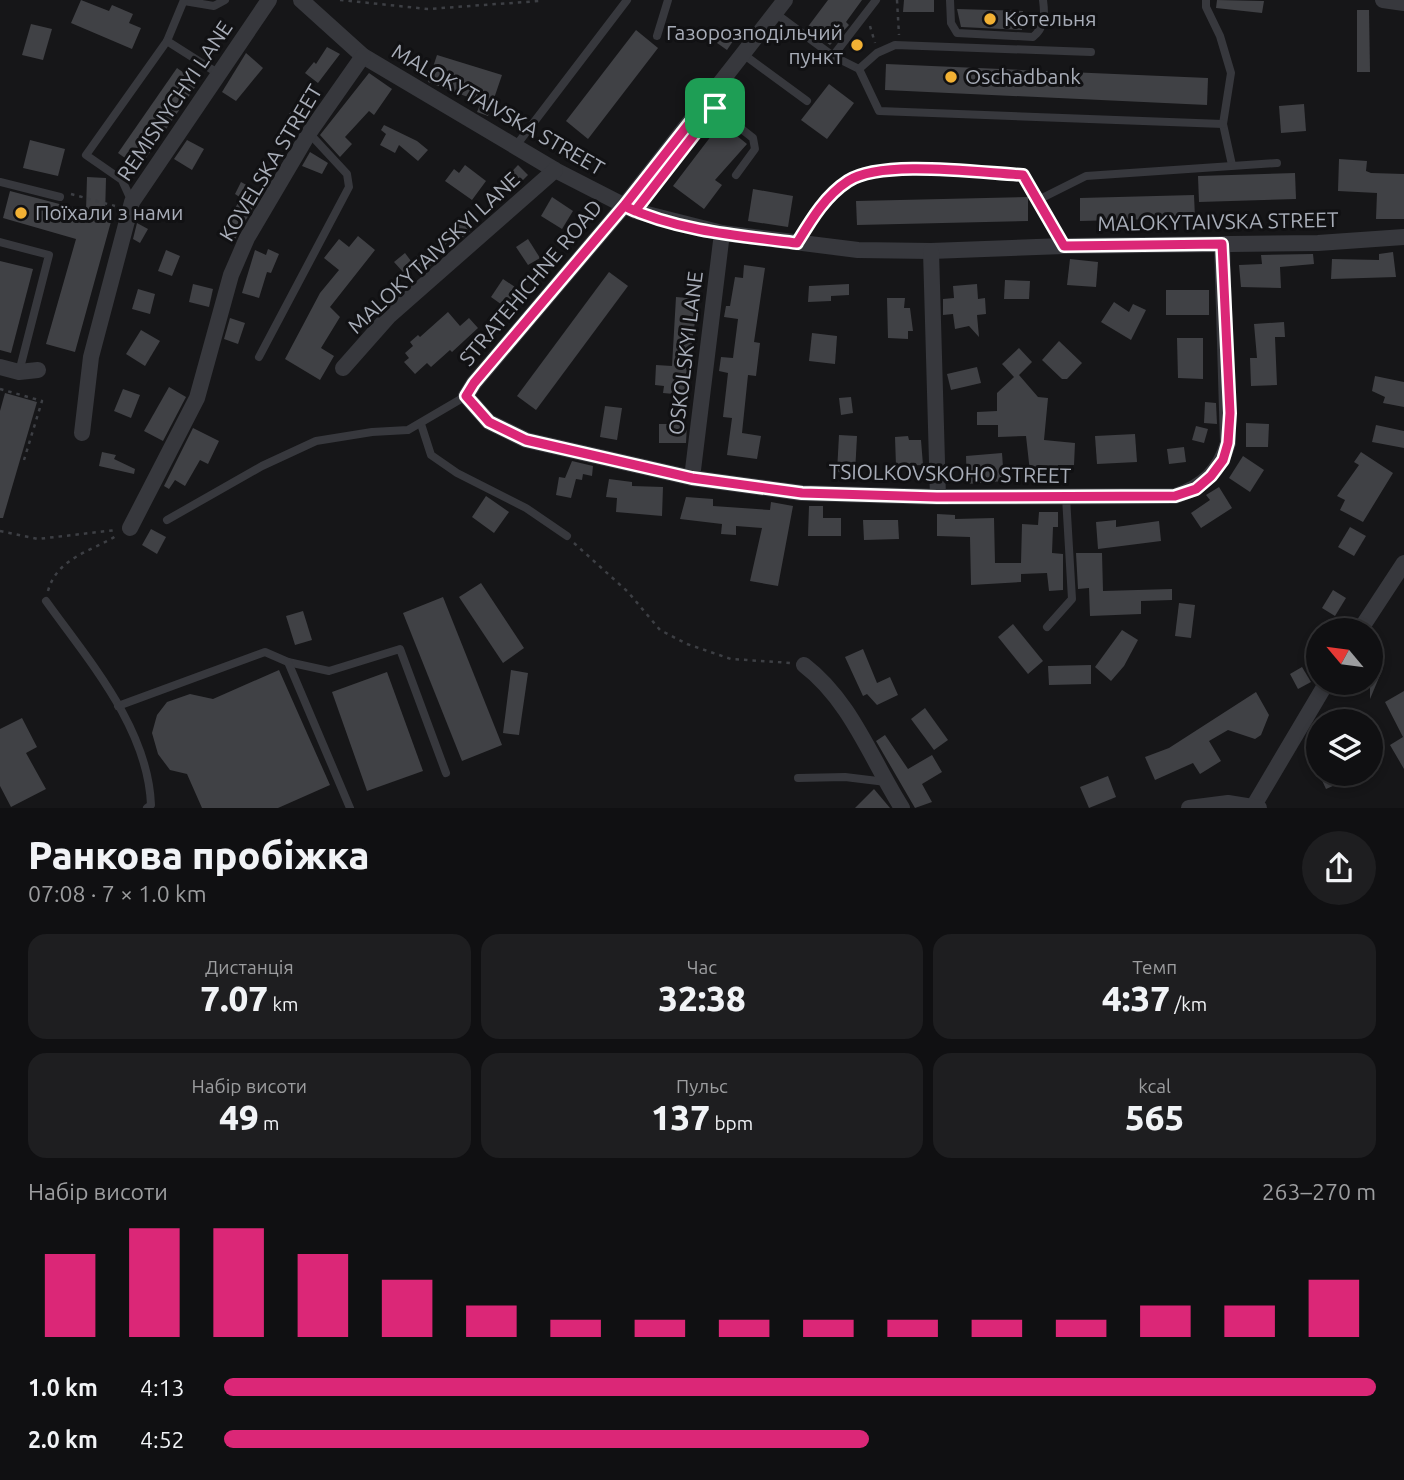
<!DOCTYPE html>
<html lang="uk">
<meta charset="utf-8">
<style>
:root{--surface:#101012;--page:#1e1e20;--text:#f1f3f6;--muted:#9c9d9f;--line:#303032;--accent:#db2777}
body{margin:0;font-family:Ubuntu,sans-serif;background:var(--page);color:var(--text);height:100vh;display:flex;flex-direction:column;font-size:26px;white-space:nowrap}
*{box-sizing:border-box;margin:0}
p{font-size:23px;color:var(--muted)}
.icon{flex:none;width:38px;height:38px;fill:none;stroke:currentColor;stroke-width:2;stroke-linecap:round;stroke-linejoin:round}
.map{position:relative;height:808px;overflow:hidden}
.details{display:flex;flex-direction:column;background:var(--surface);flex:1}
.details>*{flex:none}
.needle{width:46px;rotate:299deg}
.controls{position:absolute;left:1306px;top:618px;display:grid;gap:14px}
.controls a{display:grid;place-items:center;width:77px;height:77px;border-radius:50%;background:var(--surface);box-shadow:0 4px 10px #0003,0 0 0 2px var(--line);font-size:35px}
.pin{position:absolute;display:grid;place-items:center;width:60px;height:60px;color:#fff;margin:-30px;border-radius:14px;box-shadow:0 4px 10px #0006}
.round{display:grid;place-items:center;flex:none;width:74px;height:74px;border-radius:37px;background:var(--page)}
.headline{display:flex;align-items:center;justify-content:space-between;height:119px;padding:0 28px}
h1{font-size:38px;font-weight:800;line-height:52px}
.figures{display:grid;grid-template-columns:repeat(3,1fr);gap:10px;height:119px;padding:7px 28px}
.figures div{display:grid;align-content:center;border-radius:18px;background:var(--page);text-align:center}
.figures b{font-size:35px;font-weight:800}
.figures small{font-size:19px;font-weight:400}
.figures p{font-size:19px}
.chart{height:196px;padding:14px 28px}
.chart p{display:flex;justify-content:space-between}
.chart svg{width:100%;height:126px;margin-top:7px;stroke:var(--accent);stroke-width:6}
ul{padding:0 28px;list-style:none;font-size:23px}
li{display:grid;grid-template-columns:112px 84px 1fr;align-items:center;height:52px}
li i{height:18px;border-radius:9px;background:var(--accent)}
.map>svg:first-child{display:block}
.building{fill:#404145}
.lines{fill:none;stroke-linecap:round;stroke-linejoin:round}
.path{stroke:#3d3f44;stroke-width:2.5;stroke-dasharray:3.5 5;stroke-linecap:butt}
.service{stroke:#37383d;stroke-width:8}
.minor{stroke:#37383d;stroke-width:16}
.route-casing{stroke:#fff;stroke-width:14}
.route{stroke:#db2777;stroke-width:9}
.poi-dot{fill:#f2b134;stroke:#111113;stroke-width:2.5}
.labels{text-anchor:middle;stroke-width:6;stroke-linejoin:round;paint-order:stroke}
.poi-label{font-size:21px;fill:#a8adb8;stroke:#111113;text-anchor:start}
.street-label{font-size:21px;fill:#a8adb8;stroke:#111113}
</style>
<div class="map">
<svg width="1404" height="808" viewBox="0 0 1404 808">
<rect width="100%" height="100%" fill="#161618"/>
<g class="building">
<polygon points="81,0 109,11 112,5 133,14 129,23 141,28 132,49 71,23"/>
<polygon points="828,0 862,0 846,22 849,25 830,45 807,28"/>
<polygon points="904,0 934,0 934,12 903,12"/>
<polygon points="1217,0 1264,1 1262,13 1216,8"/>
<polygon points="957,9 1023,11 1022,30 961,27"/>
<polygon points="1357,10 1369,10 1370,72 1357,72"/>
<polygon points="31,24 52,29 43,60 22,55"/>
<polygon points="727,28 737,35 727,50 717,43"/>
<polygon points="636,30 658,48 588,139 566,121"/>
<polygon points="327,47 340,54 318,83 305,73 314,62 316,64"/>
<polygon points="246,53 263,68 236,101 222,92"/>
<polygon points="437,55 502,75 488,116 477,112 481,102 428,82"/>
<polygon points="886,64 1208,78 1207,105 885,90"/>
<polygon points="177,68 198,83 139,168 118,153"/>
<polygon points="369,73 392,89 374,115 369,111 345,137 352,144 340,157 320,135"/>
<polygon points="829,84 854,103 827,139 801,120"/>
<polygon points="303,97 314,107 302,124 289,114"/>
<polygon points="1304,104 1306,131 1281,133 1279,106"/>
<polygon points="721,123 747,144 715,180 722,185 704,209 673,186"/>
<polygon points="384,125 417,141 428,150 418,161 399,145 395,153 380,145 386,134 381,130"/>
<polygon points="30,140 65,149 58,176 23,168"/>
<polygon points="187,140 204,149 192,170 174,159"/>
<polygon points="310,152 328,163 322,174 302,166"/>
<polygon points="1339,159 1367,161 1366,171 1371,173 1404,174 1404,219 1376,219 1377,193 1338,191"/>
<polygon points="465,165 486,181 472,200 445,181 454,169 459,173"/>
<polygon points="518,165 528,175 515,188 506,178"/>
<polygon points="1295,173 1296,199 1199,202 1198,176"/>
<polygon points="87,177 106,178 105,216 112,218 75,352 46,344 76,239 3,218 10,191 86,211"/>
<polygon points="241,182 261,193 233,243 219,235 241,198 235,194"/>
<polygon points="753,189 793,196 788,227 748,221"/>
<polygon points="1194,195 1195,218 1080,221 1080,198"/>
<polygon points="552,197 573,211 562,229 541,216"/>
<polygon points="1028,197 1028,221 857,225 856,201"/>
<polygon points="461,221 470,231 449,249 442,240"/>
<polygon points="137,223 148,229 140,243 133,239"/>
<polygon points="358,236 375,250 330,307 340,317 321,348 334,356 320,380 285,359 320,293 339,270 324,258 339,239 349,247"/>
<polygon points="528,239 540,258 528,265 516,247"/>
<polygon points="268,249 279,254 271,273 267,272 259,298 242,293 255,250 266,255"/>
<polygon points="166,250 180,256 172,276 158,271"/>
<polygon points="1393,252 1396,277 1331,279 1332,259 1379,260 1379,254"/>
<polygon points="405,253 411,261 421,253 431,265 421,273 413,264 403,272 394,262"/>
<polygon points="1313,254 1314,264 1280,267 1281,288 1241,287 1239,265 1262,264 1261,255"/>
<polygon points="1070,259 1098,262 1096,287 1067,285"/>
<polygon points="0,261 33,269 11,353 0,350"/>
<polygon points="744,265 765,268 754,342 760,343 756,376 748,375 742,433 761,436 757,459 727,455 732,418 723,417 728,373 719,371 721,357 733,358 738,319 724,317 726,306 730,306 735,277 743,278"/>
<polygon points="609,272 628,286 536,410 517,396"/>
<polygon points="503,279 518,289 505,307 491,297"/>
<polygon points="1005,280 1030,281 1029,299 1004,299"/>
<polygon points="193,284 213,289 209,307 189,302"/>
<polygon points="849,284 849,295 831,296 831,301 808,302 809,286"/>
<polygon points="977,284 978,299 985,298 986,314 977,315 979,337 969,326 955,329 953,314 943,315 943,299 954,298 953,286"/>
<polygon points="138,289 155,294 150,314 132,309"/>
<rect x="1166" y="290" width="43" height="25"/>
<polygon points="676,297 698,299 685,395 663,393 664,386 655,385 656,365 672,366"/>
<polygon points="887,298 905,298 904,308 910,308 913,331 908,331 908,339 888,338"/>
<polygon points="1114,302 1129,312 1133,304 1146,310 1131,340 1101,322"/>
<polygon points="448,312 460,326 469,318 478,328 452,352 450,350 431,367 427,363 415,374 404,362 409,358 405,353 413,346 410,342 418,335 420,337"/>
<polygon points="230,318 245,323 238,344 224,339"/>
<polygon points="1284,322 1285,337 1275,337 1277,385 1251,386 1250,358 1257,358 1254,324"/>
<polygon points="141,330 160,341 145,366 126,354"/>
<polygon points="812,333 837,336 835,364 809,361"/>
<polygon points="1177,338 1203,338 1203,379 1178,378"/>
<polygon points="1059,341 1082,363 1067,379 1062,379 1042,360"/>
<polygon points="1019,348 1032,362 1019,375 1038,397 1048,398 1044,440 1075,443 1074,465 1058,465 1058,478 1031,481 1026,436 998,437 998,425 977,425 977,412 997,411 997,393 1014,377 1002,364"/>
<polygon points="977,367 981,383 951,390 947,374"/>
<polygon points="1375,376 1404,382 1404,407 1383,403 1385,397 1372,391"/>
<polygon points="169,387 186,397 163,441 144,431"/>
<polygon points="123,389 140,395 131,418 114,411"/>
<polygon points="5,393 37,402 3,518 0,518 0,411"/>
<polygon points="851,397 853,413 841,415 839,398"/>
<polygon points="1205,402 1216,403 1217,424 1204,423"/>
<polygon points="605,406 622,408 617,440 600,437"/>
<polygon points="1246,423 1269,424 1268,447 1246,447"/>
<polygon points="659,424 687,424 686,443 659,443"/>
<polygon points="1376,425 1404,431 1404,448 1372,442"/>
<polygon points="1196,426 1208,429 1204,443 1192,440"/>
<polygon points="193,428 219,441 208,464 200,460 185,486 175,480 169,489 164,486"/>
<polygon points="1135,434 1137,462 1097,464 1095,436"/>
<polygon points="839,435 857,436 855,473 837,472"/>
<polygon points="908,436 909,440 921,440 923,465 896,466 895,437"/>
<polygon points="1184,447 1186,462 1169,464 1167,449"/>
<polygon points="102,452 116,455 114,459 135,469 134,474 99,466"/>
<polygon points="1361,452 1393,473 1363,522 1340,510 1345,500 1337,496 1359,465 1354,462"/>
<polygon points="1002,453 1004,481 967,484 966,456"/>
<polygon points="1243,456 1264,470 1250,492 1229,478"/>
<polygon points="572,461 593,466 592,476 583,474 582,480 576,479 571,498 556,495 559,477 565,478"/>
<polygon points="609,479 632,482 632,486 663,487 662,516 616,512 617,498 606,497"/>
<polygon points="1219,487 1232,508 1201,528 1191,513 1210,500 1206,495"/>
<polygon points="486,496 509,512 494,533 472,517"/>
<polygon points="686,497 713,499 713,506 770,510 771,502 793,506 778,586 750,581 762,528 736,526 736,535 721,534 722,524 680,519"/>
<polygon points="809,506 823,506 823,518 841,518 841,536 808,536"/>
<polygon points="1039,512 1058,512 1058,527 1053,527 1052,553 1063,554 1063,590 1049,591 1047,573 1021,574 1021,582 971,585 970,537 937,536 937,514 955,515 955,519 994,518 995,563 1021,563 1022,524 1038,525"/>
<polygon points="863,520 898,520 899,539 864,540"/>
<polygon points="1116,520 1116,527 1159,521 1161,541 1098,549 1096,522"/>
<polygon points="1350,527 1366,536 1354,556 1338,547"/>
<polygon points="151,529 166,537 157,554 142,545"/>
<polygon points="1076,553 1102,553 1103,591 1172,589 1172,600 1141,601 1141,614 1090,616 1089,588 1078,589"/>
<polygon points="481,583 524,648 503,663 459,597"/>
<polygon points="1333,590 1346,598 1335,616 1322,608"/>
<polygon points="443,597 502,745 462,761 403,613"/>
<polygon points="1179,603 1195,605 1191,638 1175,636"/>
<polygon points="303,611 312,640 295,645 286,616"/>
<polygon points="1013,624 1043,661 1028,674 998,637"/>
<polygon points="1122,630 1138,640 1124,666 1111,681 1095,667"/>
<polygon points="863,649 877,683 890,677 898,695 877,705 867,694 863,696 845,657"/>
<polygon points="1370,663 1383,668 1370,699"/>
<polygon points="1091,665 1091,684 1049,685 1048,666"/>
<polygon points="1302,667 1311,682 1298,689 1290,674"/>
<polygon points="279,670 330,785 278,808 202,808 187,774 170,770 158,754 152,733 157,715 167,702 190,694 213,699"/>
<polygon points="511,670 528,673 519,735 503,733"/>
<polygon points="387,672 423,771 367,791 332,692"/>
<polygon points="1404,691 1404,769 1390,745 1403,737 1385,702"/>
<polygon points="1256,692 1269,715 1261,735 1255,739 1228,730 1209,741 1221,761 1200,774 1193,763 1155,780 1145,757 1169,748"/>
<polygon points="925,708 948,740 934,750 911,719"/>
<polygon points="22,718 37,747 26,753 46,789 11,807 0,786 0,729"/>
<polygon points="885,735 908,769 932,755 942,772 922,784 932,802 915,808 876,741"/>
<polygon points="1319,774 1339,774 1342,782 1326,789"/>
<polygon points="1108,776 1116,797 1089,808 1080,787"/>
<polygon points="874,789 890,808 855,808"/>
</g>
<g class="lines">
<g class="path">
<polyline points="340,0 428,9 539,1"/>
<polyline points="897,0 899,35"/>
<polyline points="870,26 875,43"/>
<polyline points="474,103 479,90"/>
<polyline points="71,194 115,206"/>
<polyline points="0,389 42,401 24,460"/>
<polyline points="0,531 38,539 116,530"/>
<polyline points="574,543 628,592 660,630 687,644 731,659 791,663"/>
<path d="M48,591C57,558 90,552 116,536"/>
</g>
<g class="service">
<path d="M950,0L951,23L957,33L1033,37C1045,27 1045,15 1043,0"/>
<polyline points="1206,0 1206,7 1220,36 1231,73 1223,124 1232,165"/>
<polyline points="184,1 214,6 225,0"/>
<polyline points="775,13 833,56 859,69 879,111 1223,124"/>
<polyline points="657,36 668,0"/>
<polyline points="167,41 184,0"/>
<polyline points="743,54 807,101"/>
<polyline points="833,56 876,0"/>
<polyline points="859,69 877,53 895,45 1091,52"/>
<polyline points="706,101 753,138 755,149 736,175"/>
<polyline points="515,147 627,0"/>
<polyline points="0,182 60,197"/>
<polyline points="1038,200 1086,176 1277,163"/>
<polyline points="132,202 122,180 86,155 167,41 219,74"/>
<polyline points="0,242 49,255 19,372"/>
<path d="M797,242C811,220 825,195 848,181C883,159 980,173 1023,175L1064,246"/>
<polyline points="259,357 349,187 347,174 309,133"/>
<polyline points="421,424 431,455 457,473 526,508 567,536"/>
<polyline points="167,520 262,466 316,441 372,432 408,430 466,396"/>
<path d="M46,601C89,661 148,728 151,805L147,808"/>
<polyline points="1047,627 1072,599 1066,497"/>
<polyline points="288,662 329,671 400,649 446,773"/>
<polyline points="118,706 265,652 288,662 350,808"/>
<polyline points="798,778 845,777 886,782"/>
</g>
<g class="minor">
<polyline points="301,0 363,56 555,170 635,211 722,233 858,250 931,251 1064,246 1318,243 1404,237"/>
<path d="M785,0L624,206L474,383L466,396L489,422L526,440L692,478L802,493L938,497L1175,496C1203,487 1220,471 1228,443L1222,244"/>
<polyline points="1383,0 1404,3"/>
<polyline points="931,251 938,497"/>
<polyline points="0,367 19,372 38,370"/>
<polyline points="343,368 389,316 555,170"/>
<polyline points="82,433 91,357 132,202 269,0"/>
<polyline points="692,478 722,233"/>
<polyline points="130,528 197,398 231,275 247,238 309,133 363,56"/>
<polyline points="1360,630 1404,563"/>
<path d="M804,665C851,701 871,759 902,808"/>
<polyline points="1253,807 1327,682"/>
<polyline points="1189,808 1228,803 1259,808"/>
</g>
</g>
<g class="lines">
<defs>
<path id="route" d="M715,108L635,211L624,206L474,383L466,396L489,422L526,440L692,478L802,493L937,497L1175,496L1196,489L1211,476L1223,460L1228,443L1230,413L1222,244L1064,246L1023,175C981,173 882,159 848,181C825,196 811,220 797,243C740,236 677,231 624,206L706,102L715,108"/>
</defs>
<use href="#route" class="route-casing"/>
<use href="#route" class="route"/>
</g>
<g class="poi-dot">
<circle cx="990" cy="19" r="7"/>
<circle cx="857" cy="45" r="7"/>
<circle cx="951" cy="77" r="7"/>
<circle cx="21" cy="213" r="7"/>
</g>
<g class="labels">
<g class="poi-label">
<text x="1004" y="26">Котельня</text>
<text x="843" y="40" text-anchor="end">Газорозподільчий<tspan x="843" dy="24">пункт</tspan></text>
<text x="965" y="84">Oschadbank</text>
<text x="35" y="220">Поїхали з нами</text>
</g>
<g class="street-label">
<text transform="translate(175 101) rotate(-56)" y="7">REMISNYCHYI LANE</text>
<text transform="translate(498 110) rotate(30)" y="7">MALOKYTAIVSKA STREET</text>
<text transform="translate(271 163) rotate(-59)" y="7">KOVELSKA STREET</text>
<text transform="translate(1218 222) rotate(-1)" y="7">MALOKYTAIVSKA STREET</text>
<text transform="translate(434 253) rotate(-43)" y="7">MALOKYTAIVSKYI LANE</text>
<text transform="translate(531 283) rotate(-50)" y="7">STRATEHICHNE ROAD</text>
<text transform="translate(686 353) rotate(-83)" y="7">OSKOLSKYI LANE</text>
<text transform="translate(950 474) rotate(1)" y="7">TSIOLKOVSKOHO STREET</text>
</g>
</g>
</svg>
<div class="controls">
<a><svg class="needle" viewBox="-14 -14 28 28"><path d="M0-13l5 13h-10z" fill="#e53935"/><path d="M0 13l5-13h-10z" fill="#9c9d9f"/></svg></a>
<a><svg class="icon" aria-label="layers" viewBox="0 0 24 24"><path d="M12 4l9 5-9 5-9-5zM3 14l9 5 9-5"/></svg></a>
</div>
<div class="pin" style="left:715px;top:108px;background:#1e9e55"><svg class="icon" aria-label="arrive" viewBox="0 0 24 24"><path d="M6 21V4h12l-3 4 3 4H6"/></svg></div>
</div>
<section class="details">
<div class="headline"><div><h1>Ранкова пробіжка</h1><p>07:08 · 7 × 1.0 km</p></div><a class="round"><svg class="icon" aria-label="share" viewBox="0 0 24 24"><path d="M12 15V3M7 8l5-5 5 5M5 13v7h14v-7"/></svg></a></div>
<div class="figures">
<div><p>Дистанція</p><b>7.07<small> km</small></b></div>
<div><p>Час</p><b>32:38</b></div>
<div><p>Темп</p><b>4:37<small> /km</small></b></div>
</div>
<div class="figures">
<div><p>Набір висоти</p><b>49<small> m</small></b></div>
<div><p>Пульс</p><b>137<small> bpm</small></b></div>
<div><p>kcal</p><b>565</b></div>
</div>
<div class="chart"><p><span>Набір висоти</span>263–270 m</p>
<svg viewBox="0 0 160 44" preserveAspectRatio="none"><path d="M5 44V15M15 44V6M25 44V6M35 44V15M45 44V24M55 44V33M65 44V38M75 44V38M85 44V38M95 44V38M105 44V38M115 44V38M125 44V38M135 44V33M145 44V33M155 44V24"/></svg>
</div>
<ul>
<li><b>1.0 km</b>4:13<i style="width:100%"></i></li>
<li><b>2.0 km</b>4:52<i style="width:56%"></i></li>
</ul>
</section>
